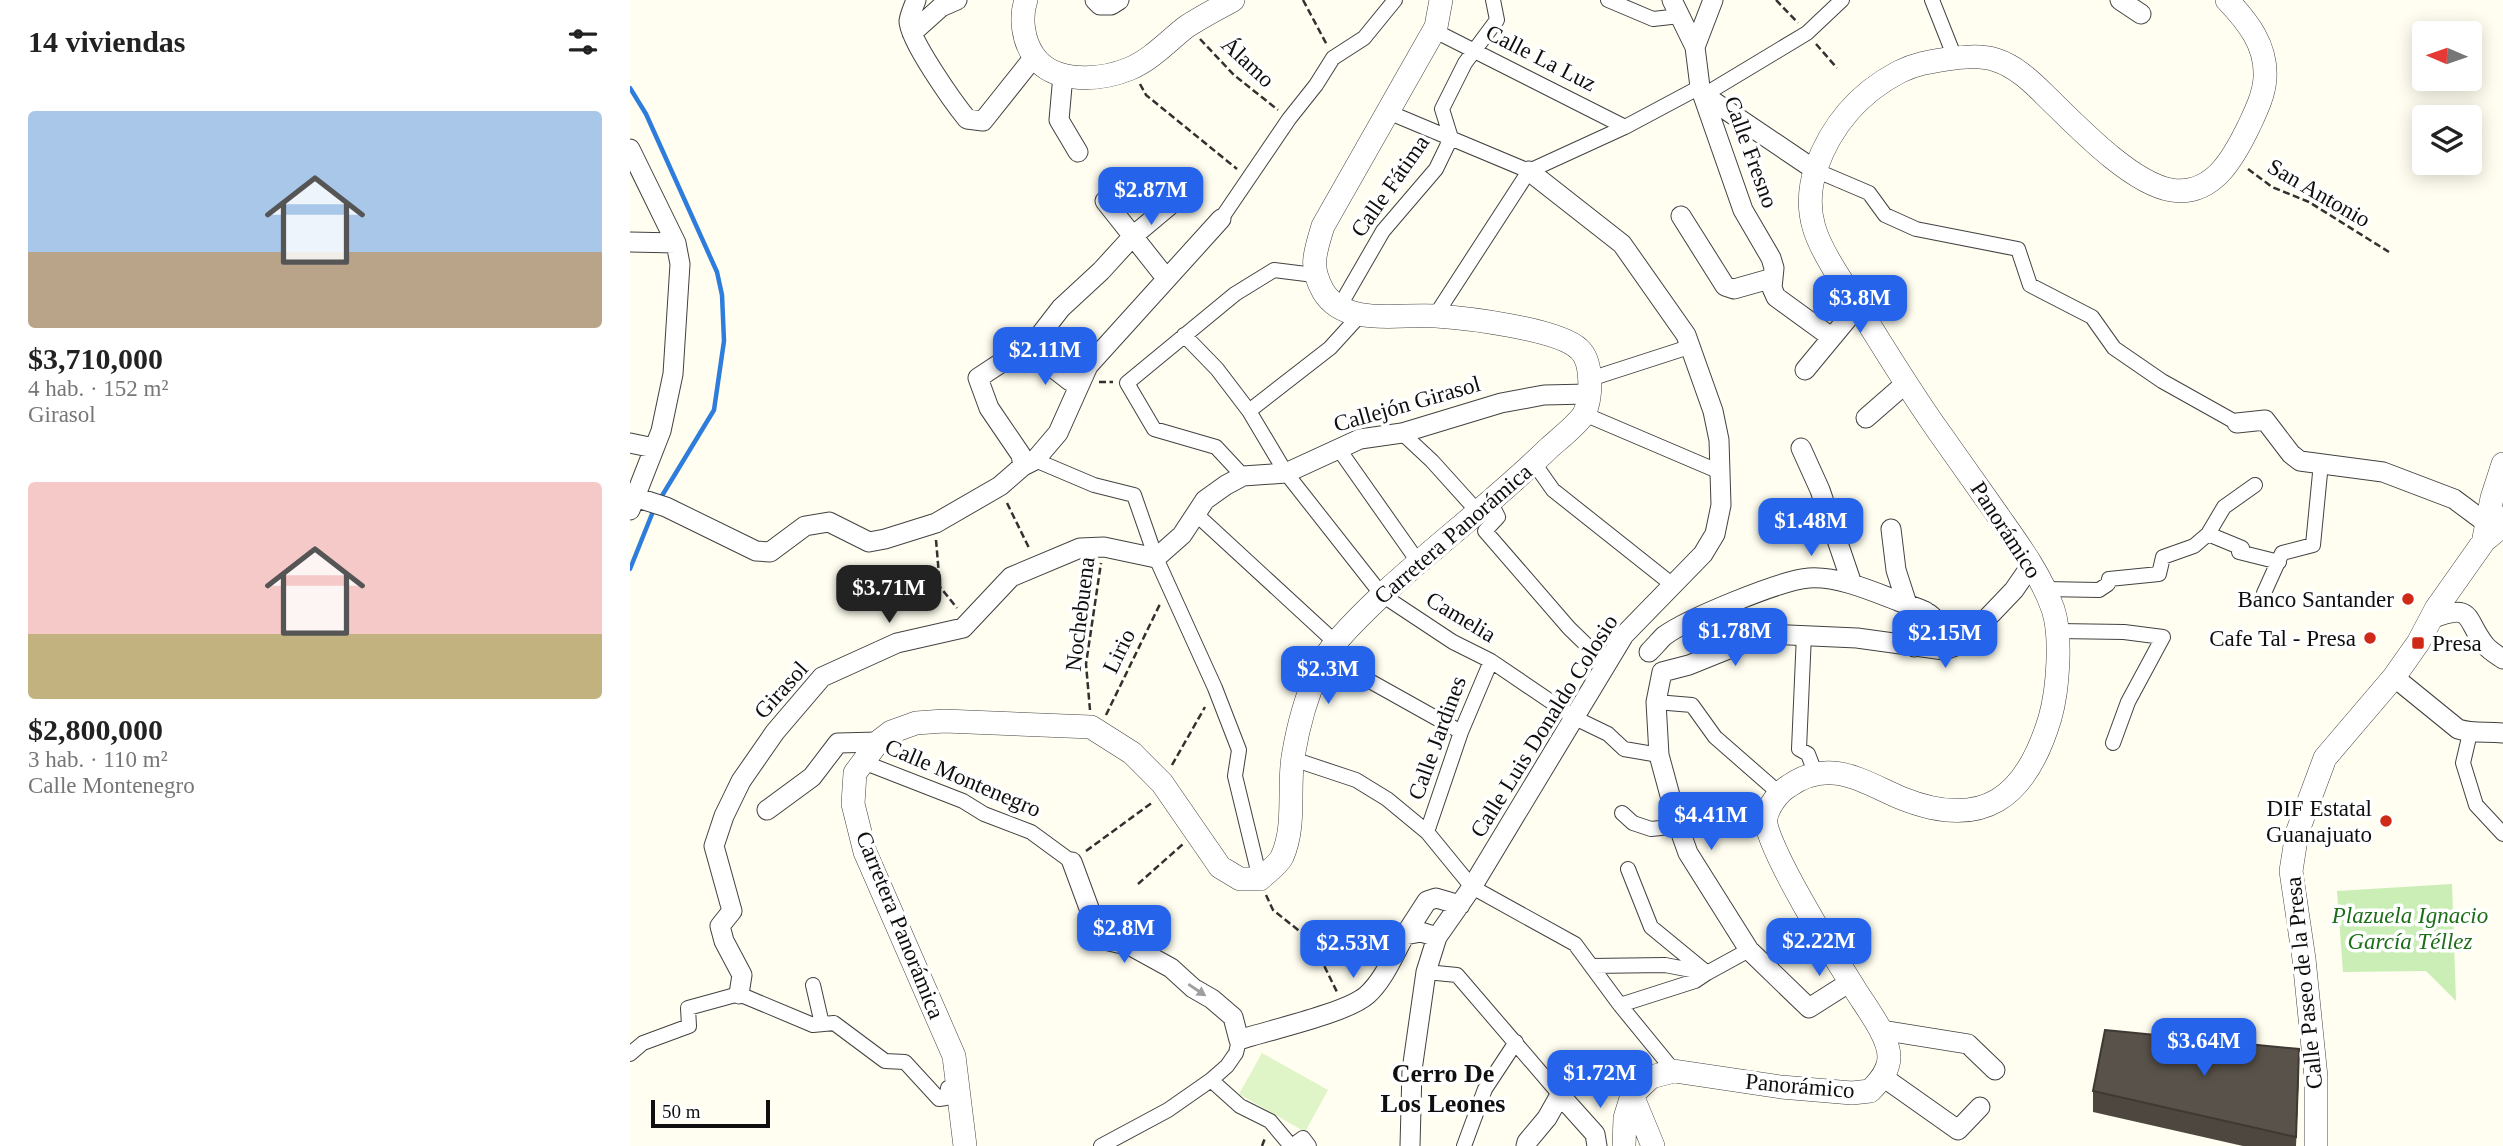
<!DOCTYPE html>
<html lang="es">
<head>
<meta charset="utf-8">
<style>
  :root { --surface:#fff; --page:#f6f6f6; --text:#222; --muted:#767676; --accent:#2563eb }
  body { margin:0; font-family:"Times New Roman",serif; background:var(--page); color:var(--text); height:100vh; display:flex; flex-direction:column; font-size:26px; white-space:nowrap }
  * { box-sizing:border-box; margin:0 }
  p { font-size:23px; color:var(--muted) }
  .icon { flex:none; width:38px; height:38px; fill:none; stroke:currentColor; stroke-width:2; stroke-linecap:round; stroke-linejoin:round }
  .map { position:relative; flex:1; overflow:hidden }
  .sheet { display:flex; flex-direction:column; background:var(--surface); width:630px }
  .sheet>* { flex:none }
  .needle { width:46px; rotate:272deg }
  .fabs { position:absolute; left:1782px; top:21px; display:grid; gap:14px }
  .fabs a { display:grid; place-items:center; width:70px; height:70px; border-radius:7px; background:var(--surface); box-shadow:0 4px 18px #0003; font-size:35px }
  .scale { position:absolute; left:21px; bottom:18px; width:119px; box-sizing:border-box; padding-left:7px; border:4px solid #0f0f0f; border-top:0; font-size:19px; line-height:24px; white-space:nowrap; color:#0f0f0f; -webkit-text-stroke:5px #fff; paint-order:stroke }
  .price { position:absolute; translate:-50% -60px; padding:0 16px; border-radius:14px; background:var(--accent); color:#fff; font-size:23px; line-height:46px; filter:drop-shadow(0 2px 4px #0008) }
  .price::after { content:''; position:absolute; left:50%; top:42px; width:21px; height:16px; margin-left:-10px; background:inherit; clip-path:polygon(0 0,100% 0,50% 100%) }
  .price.selected { background:#222; color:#fff }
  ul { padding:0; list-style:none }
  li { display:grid; align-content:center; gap:14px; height:371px; padding:0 28px }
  li span { display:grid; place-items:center; height:217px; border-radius:7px; color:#555 }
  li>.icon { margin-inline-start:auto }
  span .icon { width:126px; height:126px; fill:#fffc; stroke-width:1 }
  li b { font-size:30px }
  h2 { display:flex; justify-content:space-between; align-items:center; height:84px; padding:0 28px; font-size:30px }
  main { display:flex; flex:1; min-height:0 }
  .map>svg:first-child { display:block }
  .park { fill:#caeeb5 }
  .pitch { fill:#dff5c8 }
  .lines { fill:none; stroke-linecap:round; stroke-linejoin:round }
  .stream { stroke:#2e7ddc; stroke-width:4.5 }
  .pedestrian-casing { stroke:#424242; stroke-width:16 }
  .minor-casing { stroke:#424242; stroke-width:21 }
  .tertiary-casing { stroke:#424242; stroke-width:24 }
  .path { stroke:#313131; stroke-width:2.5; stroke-dasharray:7 3.5; stroke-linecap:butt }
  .pedestrian { stroke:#fff; stroke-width:14 }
  .minor { stroke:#fff; stroke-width:19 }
  .tertiary { stroke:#fff; stroke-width:23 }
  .wall { fill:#4d4740 }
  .shaded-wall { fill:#3e3934 }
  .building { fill:#59524a; stroke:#3e3934; stroke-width:2 }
  .oneway { fill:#9f9f9f }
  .poi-dot { fill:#cf2917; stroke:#fff; stroke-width:2.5 }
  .labels { text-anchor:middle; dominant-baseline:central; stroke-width:7; stroke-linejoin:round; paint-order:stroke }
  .street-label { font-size:23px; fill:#0f0f0f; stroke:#fff }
  .poi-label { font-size:23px; fill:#0f0f0f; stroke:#fff; text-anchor:end }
  .park-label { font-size:23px; font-style:italic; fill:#1c6e17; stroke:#fff }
  .quarter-label { font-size:26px; font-weight:bold; fill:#0f0f0f; stroke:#fff }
</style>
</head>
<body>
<main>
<section class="sheet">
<h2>14 viviendas<svg class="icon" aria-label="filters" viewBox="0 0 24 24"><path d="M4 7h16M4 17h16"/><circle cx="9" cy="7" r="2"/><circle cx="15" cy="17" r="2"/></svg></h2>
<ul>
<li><span style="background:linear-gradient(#a9c7e8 65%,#b9a48a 0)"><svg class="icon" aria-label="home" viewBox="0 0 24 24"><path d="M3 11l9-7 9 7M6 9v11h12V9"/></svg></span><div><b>$3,710,000</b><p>4 hab. · 152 m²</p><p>Girasol</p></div></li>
<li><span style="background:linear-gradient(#f6c9c9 70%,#c2b280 0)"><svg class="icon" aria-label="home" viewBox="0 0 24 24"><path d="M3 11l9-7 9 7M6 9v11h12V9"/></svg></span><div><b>$2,800,000</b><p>3 hab. · 110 m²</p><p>Calle Montenegro</p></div></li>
</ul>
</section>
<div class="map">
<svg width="1873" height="1146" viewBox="0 0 1873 1146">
  <rect width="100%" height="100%" fill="#fffef0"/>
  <!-- park -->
  <path class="park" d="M1822 884 1826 1001 1796 971 1713 972 1707 891Z"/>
  <!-- pitch -->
  <path class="pitch" d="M632 1053 698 1090 675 1132 609 1094Z"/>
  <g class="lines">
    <!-- stream -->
    <path class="stream" d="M0 88 16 114 87 272 92 295 94 341 84 410 30 499
      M0 569 24 509"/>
    <defs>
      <path id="pedestrian" d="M978 0 1023 19 1050 16
        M1302 0 1325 58
        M805 31 995 127
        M1074 95 1177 33 1212 0
        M758 112 899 171
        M1185 170 1239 193 1255 215 1286 229 1388 249 1400 285 1462 317 1484 348 1532 381 1607 423
        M899 171 995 127 1070 87
        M591 219 659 119 686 85 703 58 734 38 765 0
        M708 309 753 231 806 169 821 138 812 109 835 63 867 20 863 0
        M805 316 899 171
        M554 335 587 369 619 411 656 473 752 595 823 642 861 661 945 718 978 734 994 749 1029 755
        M960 379 1059 347
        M619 411 700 348 731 314
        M954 414 1090 472
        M772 433 802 461 848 512
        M708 448 789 563
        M405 460 464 485 504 495 526 558 585 688 609 750 605 776 630 879
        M904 463 923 490 1044 586
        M613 476 586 447 524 429 497 383 605 294 644 270 684 275
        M860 501 868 517 855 531 939 628 976 664
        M567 515 706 643
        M1578 534 1612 548 1609 552 1649 562
        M1414 589 1469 590 1478 584 1479 579 1529 574 1533 557 1564 546 1578 534 1594 507 1625 485
        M1634 593 1652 553 1683 545 1691 463
        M1428 631 1494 632 1533 637 1498 702 1483 743
        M1174 634 1169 749 1178 754 1186 775
        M695 656 831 732
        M1026 702 1062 705 1085 737 1149 793
        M1840 733 1833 763 1846 805 1873 834
        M663 759 726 780 757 799 797 832 842 887 945 944 990 1005 1044 1071
        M233 762 333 801 354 814 401 832 442 862
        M992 813 1003 823 1021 829 1136 817
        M797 832 831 732 861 661
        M961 966 1035 965 1077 973 1119 950
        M796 972 827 975 930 1095
        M183 985 192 1024
        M990 1005 1065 981 1077 973 1021 927 998 869
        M0 1054 13 1043 59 1026 58 1008 109 994 183 1025 204 1023 255 1061 275 1062 309 1099 316 1098 318 1088 329 1085
        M581 1080 610 1106 640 1121 661 1146
        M471 1146 538 1110 581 1080 597 1066 606 1053 609 1040
        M662 1146 673 1138 679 1146
        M834 1146 855 1089 886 1042"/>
      <path id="minor" d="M286 0C284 6 280 14 279 21 279 40 324 103 337 119L353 121 404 57
        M465 0 470 5H481L489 0
        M1042 0 1065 47 1070 87 1113 210 1141 258 1144 268 1142 288 1146 297 1201 337
        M1490 0 1511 14
        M282 33 311 7 327 0
        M1065 47 1083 0
        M433 75 429 120 448 152
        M1074 95 1185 170
        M0 149 46 243 50 264 43 374 31 431 0 510
        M475 201 536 278
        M1051 216 1095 286 1104 289 1143 278
        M0 242 46 243
        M396 347 440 381H450
        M1175 370 1228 306
        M1236 418 1275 384
        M1607 423 1635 420 1661 454 1670 461 1753 472 1824 499 1867 531
        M0 443 24 448
        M1171 448 1190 490 1222 584
        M393 466 391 455 359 408 348 378 407 339 431 308 471 271 503 236 546 200
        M5 497 36 507 126 551 140 552 175 526 199 522 239 542 255 539 306 523 370 486 393 466 405 460 428 433 458 366 591 219
        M1261 529 1266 570 1277 604
        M1801 619C1845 602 1834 619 1855 645 1860 651 1867 655 1873 659
        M1284 647 1295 611
        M1019 652C1024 647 1029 641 1034 636 1057 619 1151 580 1179 578 1208 576 1242 591 1268 601 1299 612 1312 614 1314 650
        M1032 672 1026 702 1029 755 1048 825 1058 853 1119 950 1179 1008 1220 982
        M1032 672 1059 665 1136 634 1227 638 1314 650 1331 644 1341 635 1384 590 1402 564
        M1764 677 1828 729C1843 734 1857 731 1873 733
        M137 810 182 777 208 743 248 742
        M442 862 466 927 479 941 501 946 541 968 563 988 582 999 603 1017 609 1040C639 1030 717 1013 737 995 754 980 764 954 775 935L791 932 807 937
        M775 935 797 901 806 898 830 905
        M109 994 112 975 94 941 90 926 102 911 84 846 94 816 111 781 145 732 192 677 267 643 333 628 381 577 450 548 474 547 526 558 552 535 575 500 596 485 613 476 656 473 730 439 772 433 871 403 914 395 958 394
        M1251 1030 1338 1044 1365 1070
        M1253 1077 1328 1130 1350 1107
        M780 1146 782 1070 796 972 807 937 842 887 994 635 1073 554 1085 534 1091 505 1089 440 1083 411 1056 335 992 244 899 171
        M896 1146 897 1142 917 1118 930 1095 965 1134 967 1146"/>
      <path id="tertiary" d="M396 0C390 17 393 41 404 56 424 85 472 80 499 69 521 60 538 41 556 27 571 17 587 9 603 0
        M1854 538 1862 498 1873 464
        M1002 1095 1021 1077 1044 1071 1151 1087 1222 1093 1240 1091C1249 1082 1259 1071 1259 1057 1259 1035 1234 1005 1223 986 1207 961 1132 841 1136 818 1138 806 1149 792 1159 786 1200 757 1233 782 1271 798 1353 831 1396 798 1420 718 1428 690 1432 636 1423 609 1410 573 1388 544 1367 514 1348 487 1328 459 1309 432 1274 383 1244 331 1211 280 1187 243 1171 213 1186 168 1201 126 1229 93 1269 72 1285 64 1298 62 1317 59 1333 57 1351 55 1366 60 1385 66 1401 81 1415 95 1445 124 1500 183 1541 190 1583 197 1604 157 1619 126 1626 111 1634 95 1635 78 1637 46 1618 22 1597 0
        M1002 1095 1023 1146
        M335 1146 324 1056 235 852 223 804 225 773 248 742 261 732 286 723 314 721 461 727 502 753 532 783 590 867 610 879H630C636 873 648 865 652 857 666 826 658 789 663 757 668 726 677 694 690 666 698 646 736 610 753 594 807 544 867 499 920 447 929 439 948 424 954 414 962 398 963 361 949 349 928 329 837 318 806 316 770 313 715 328 693 291 679 266 685 253 693 226L806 27 811 0
        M994 1146 995 1118 1002 1095
        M1686 1146V1077L1674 959 1661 871 1667 833 1695 758 1764 677 1788 643 1806 609 1854 541 1866 531 1873 518"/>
    </defs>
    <!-- pedestrian casing -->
    <use href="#pedestrian" class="pedestrian-casing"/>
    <!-- minor casing -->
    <use href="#minor" class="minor-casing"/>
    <!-- tertiary casing -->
    <use href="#tertiary" class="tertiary-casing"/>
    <!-- path -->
    <path class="path" d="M673 0 697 45
      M1146 0 1168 23
      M570 39 604 75 648 110
      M1186 44 1207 68
      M510 84 516 95 607 169
      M1618 169 1642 187 1679 202 1759 252
      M469 382H483
      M377 503 400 550
      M306 540 310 587 327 608
      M460 710 456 664 471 563
      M476 715 530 604
      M542 765 575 707
      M456 851 523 802
      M508 884 553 844
      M636 895 643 910 682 941 707 992
      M632 1146 635 1138"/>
    <!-- pedestrian -->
    <use href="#pedestrian" class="pedestrian"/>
    <!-- minor -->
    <use href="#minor" class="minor"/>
    <!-- tertiary -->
    <use href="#tertiary" class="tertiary"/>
  </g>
  <!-- wall -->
  <path class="wall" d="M1669 1070 1666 1146H1613L1463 1112V1091Z"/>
  <!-- shaded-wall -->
  <path class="shaded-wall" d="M1669 1049V1070L1666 1146Z"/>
  <!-- building -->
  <path class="building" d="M1475 1030 1669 1049 1666 1137 1463 1091Z"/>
  <!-- one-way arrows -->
  <defs><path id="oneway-solid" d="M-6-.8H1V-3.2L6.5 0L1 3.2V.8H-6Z" transform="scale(1.75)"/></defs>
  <use class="oneway" href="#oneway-solid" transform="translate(567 990) rotate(34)"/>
  <!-- markers -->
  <g class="poi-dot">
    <circle cx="1778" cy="599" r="7"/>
    <circle cx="1740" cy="638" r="7"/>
    <rect x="1781" y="636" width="14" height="14" rx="3.5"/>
    <circle cx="1756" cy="821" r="7"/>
  </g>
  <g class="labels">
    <!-- street labels -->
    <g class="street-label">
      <text transform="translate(911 58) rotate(27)">Calle La Luz</text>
      <text transform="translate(618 62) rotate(43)">Álamo</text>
      <text transform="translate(1121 152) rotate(70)">Calle Fresno</text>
      <text transform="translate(760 186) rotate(-55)">Calle Fátima</text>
      <text transform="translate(1689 193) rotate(30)">San Antonio</text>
      <text transform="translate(777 404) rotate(-16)">Callejón Girasol</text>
      <text transform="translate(1376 530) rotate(57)">Panorámico</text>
      <text transform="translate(823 534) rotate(-41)">Carretera Panorámica</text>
      <text transform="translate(450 614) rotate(-83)">Nochebuena</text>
      <text transform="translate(831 617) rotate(31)">Camelia</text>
      <text transform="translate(489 651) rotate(-64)">Lirio</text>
      <text transform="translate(151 690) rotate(-48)">Girasol</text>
      <text transform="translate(914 726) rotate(-58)">Calle Luis Donaldo Colosio</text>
      <text transform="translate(807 738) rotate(-70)">Calle Jardines</text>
      <text transform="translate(333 778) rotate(23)">Calle Montenegro</text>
      <text transform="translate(270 925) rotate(68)">Carretera Panorámica</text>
      <text transform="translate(1674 983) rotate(-96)">Calle Paseo de la Presa</text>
      <text transform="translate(1170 1086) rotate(5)">Panorámico</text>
    </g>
    <!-- poi labels -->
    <g class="poi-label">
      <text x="1764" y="599">Banco Santander</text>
      <text x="1726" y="638">Cafe Tal - Presa</text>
      <text x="1802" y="643" text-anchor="start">Presa</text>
      <text x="1742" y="808">DIF Estatal<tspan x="1742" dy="26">Guanajuato</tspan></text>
    </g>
    <!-- park labels -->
    <g class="park-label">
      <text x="1780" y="915">Plazuela Ignacio<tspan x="1780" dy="26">García Téllez</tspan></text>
    </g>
    <!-- quarter labels -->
    <g class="quarter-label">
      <text x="813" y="1073">Cerro De<tspan x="813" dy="30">Los Leones</tspan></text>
    </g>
  </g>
</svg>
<div class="fabs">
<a><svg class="needle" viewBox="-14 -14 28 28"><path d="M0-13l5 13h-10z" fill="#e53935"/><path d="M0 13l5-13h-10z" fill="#767676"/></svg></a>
<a><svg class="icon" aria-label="layers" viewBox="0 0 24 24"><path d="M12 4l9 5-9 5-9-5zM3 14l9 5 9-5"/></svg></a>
</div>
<div class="scale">50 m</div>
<b class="price" style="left:521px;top:227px">$2.87M</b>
<b class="price" style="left:1230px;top:335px">$3.8M</b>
<b class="price" style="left:415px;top:387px">$2.11M</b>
<b class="price" style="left:1181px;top:558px">$1.48M</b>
<b class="price selected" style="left:259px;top:625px">$3.71M</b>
<b class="price" style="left:1105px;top:668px">$1.78M</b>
<b class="price" style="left:1315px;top:670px">$2.15M</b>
<b class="price" style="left:698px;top:706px">$2.3M</b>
<b class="price" style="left:1081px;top:852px">$4.41M</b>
<b class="price" style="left:494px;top:965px">$2.8M</b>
<b class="price" style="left:1189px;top:978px">$2.22M</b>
<b class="price" style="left:723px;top:980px">$2.53M</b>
<b class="price" style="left:1574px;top:1078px">$3.64M</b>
<b class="price" style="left:970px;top:1110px">$1.72M</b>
</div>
</main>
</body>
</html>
